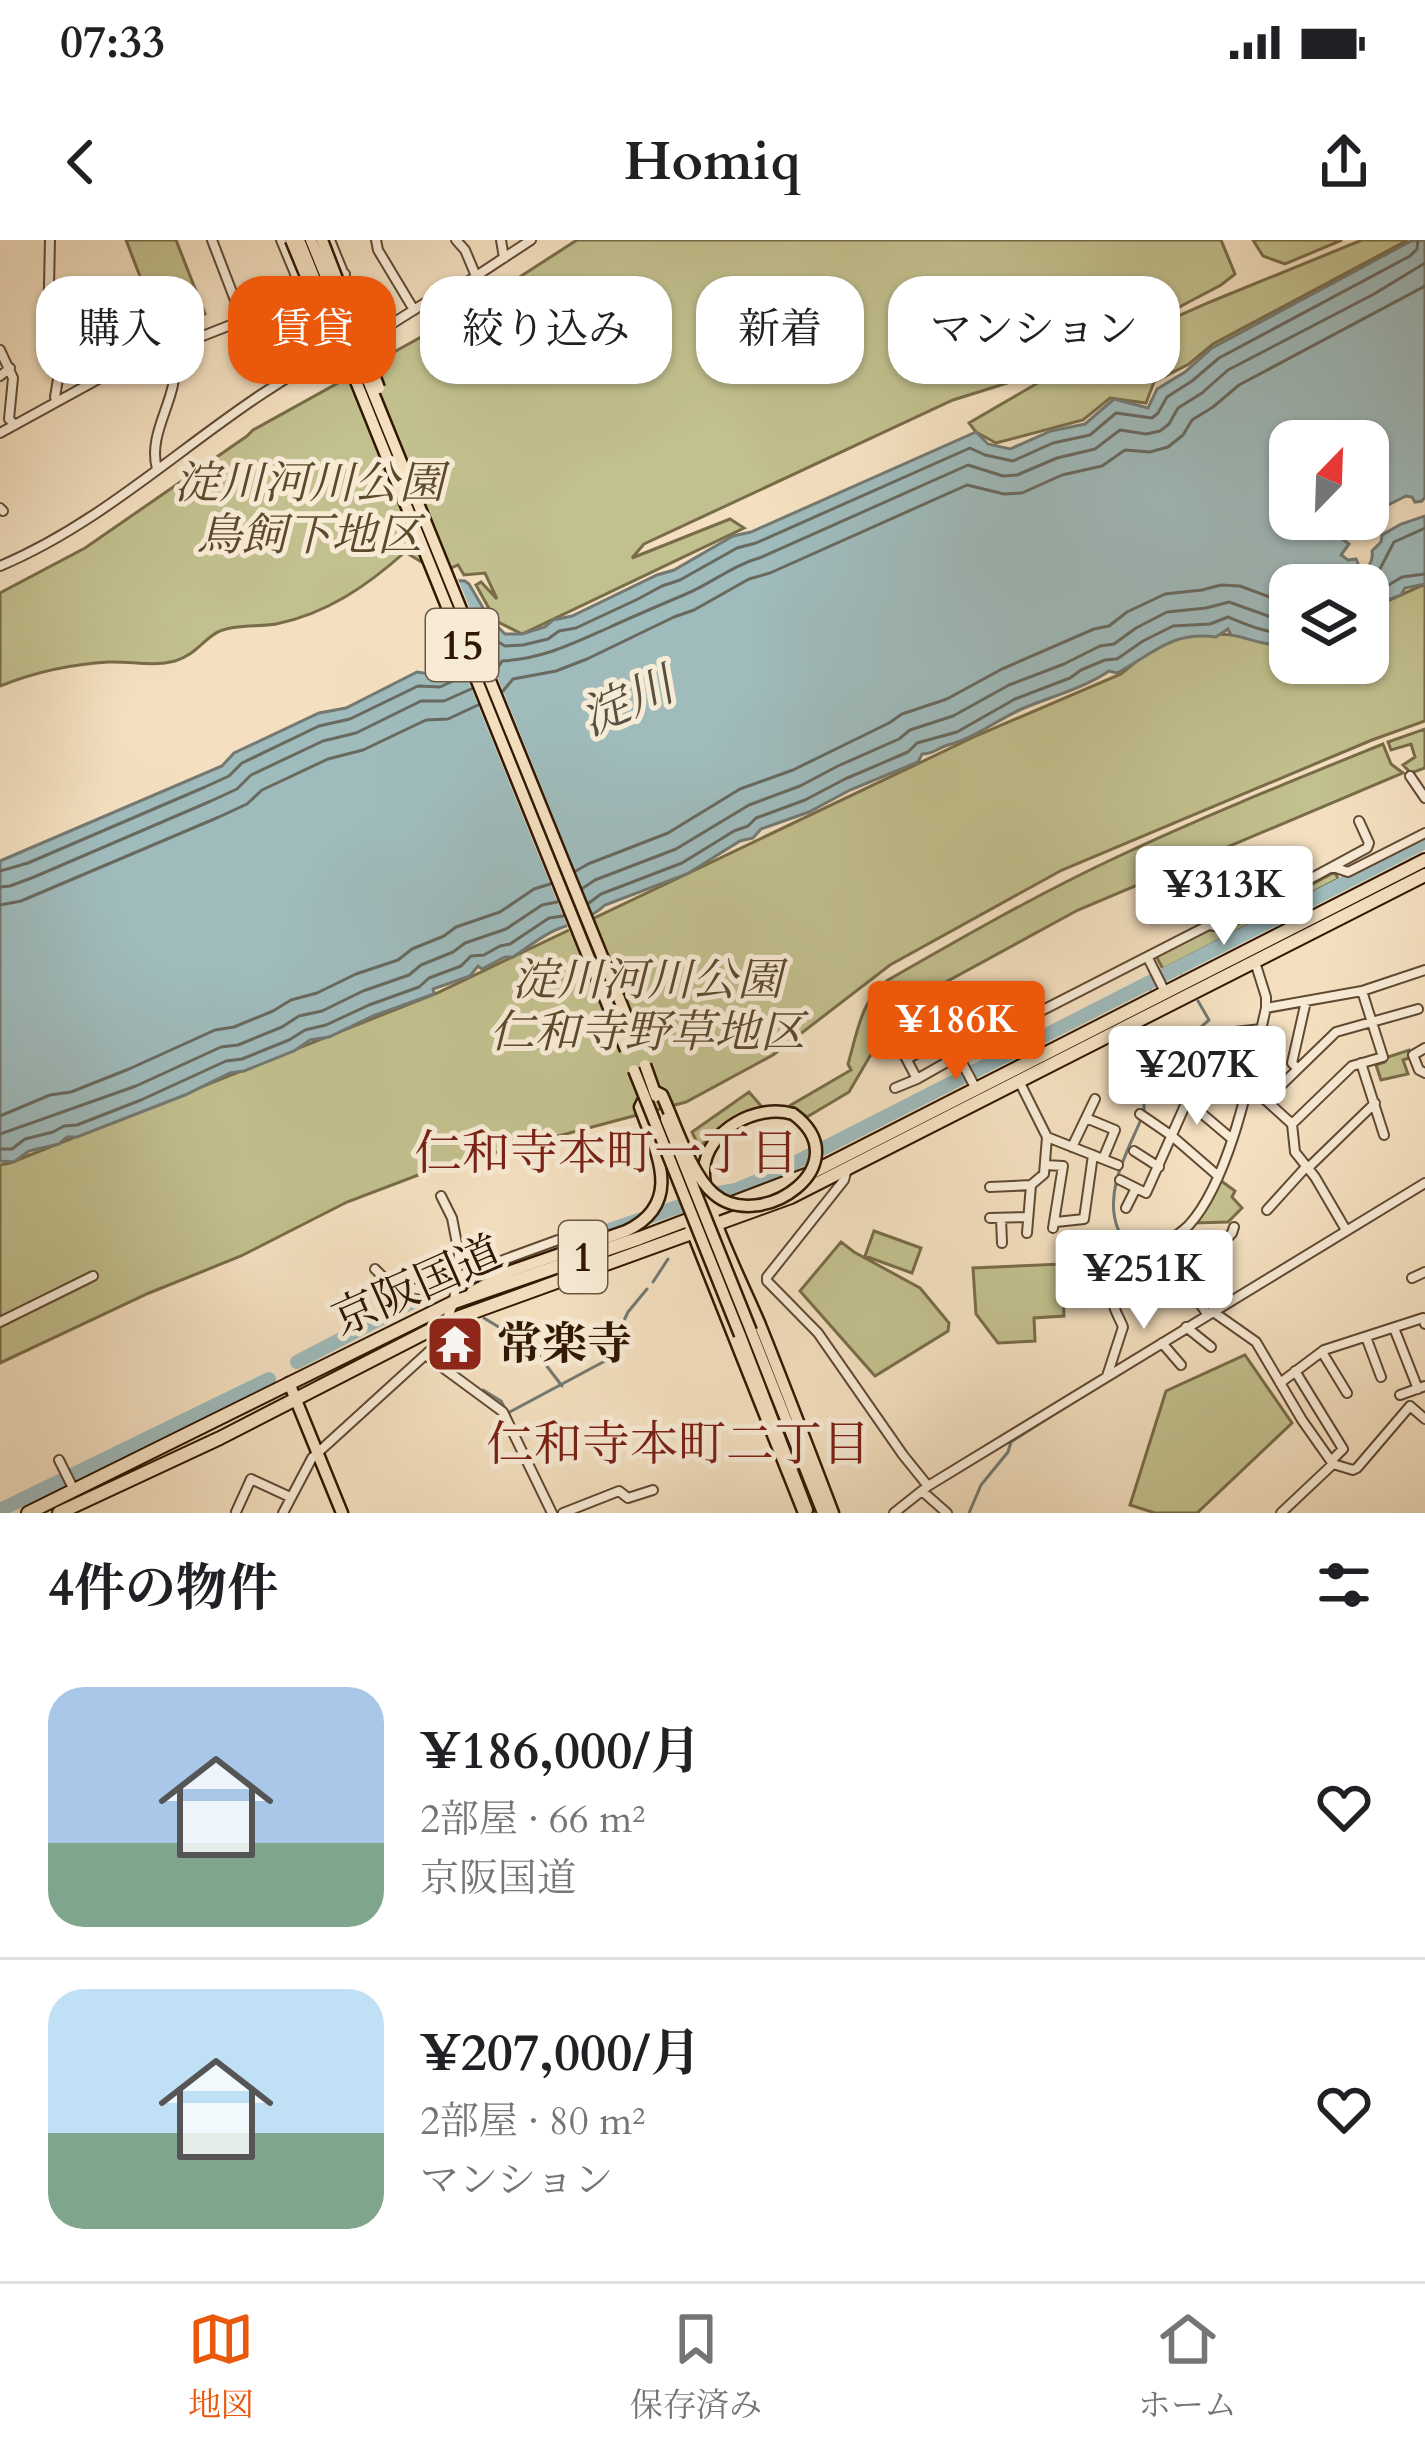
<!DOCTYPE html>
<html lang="ja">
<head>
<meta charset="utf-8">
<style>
  :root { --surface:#fff; --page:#f2f2f2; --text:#202124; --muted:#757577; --line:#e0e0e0; --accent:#ea580c }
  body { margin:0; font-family:Cardo,"Noto Serif JP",serif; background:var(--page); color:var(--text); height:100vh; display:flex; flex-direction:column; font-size:45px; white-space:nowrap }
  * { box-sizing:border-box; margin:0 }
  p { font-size:39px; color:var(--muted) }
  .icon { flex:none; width:66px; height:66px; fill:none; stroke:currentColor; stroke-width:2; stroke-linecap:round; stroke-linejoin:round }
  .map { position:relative; height:1273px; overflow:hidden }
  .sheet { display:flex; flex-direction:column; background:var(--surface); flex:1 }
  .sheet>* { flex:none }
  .hud { position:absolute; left:36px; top:36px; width:1353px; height:108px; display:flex; gap:24px }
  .needle { width:78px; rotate:23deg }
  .tools { position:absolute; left:1269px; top:180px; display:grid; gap:24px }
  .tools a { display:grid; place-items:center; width:120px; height:120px; border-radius:24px; background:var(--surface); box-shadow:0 3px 9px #0004; font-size:60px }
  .price { position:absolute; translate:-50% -102px; padding:0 27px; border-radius:12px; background:#fff; color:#222; font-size:39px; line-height:78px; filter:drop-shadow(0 3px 6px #0008) }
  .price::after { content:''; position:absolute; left:50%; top:72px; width:36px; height:27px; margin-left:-18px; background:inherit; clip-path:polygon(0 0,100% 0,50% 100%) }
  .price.selected { background:var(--accent); color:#fff }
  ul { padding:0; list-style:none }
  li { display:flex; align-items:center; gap:36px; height:300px; padding:0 48px }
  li+li { border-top:3px solid var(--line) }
  li span { display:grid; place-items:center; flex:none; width:336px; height:240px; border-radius:36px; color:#555 }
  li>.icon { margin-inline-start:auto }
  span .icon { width:144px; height:144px; fill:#fffc; stroke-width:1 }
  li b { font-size:51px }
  h2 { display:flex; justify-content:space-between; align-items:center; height:144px; padding:0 48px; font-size:51px }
  .chip { padding:0 42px; border-radius:36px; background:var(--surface); box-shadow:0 3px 9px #0004; font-size:42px; line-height:108px }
  .chip.selected { background:var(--accent); color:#fff }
  .status { display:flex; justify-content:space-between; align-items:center; height:84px; padding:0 60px; background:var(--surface); direction:ltr }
  .status svg { height:33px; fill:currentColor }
  header { display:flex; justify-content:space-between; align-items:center; height:156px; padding:0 48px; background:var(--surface); font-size:54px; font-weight:700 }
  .menu { display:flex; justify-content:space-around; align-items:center; height:168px; border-top:3px solid var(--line); background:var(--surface); font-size:33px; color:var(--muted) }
  .menu a { display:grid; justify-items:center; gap:6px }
  .menu .selected { color:var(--accent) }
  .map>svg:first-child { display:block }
  .green { fill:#c2c08e; stroke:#796c48; stroke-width:3 }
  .water { fill:#9fbbbc; stroke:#737972; stroke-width:3 }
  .pier { fill:#f4e0c0 }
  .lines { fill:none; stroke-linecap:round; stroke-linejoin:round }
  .shore { stroke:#68695f; stroke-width:3 }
  .stream { stroke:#737972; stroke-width:3 }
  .river { stroke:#9fbbbc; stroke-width:14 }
  .minor-casing { stroke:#614932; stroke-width:12 }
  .major-casing { stroke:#301702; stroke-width:15 }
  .highway-casing { stroke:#301702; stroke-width:16 }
  .minor { stroke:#f8ebd6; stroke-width:8 }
  .major { stroke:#f4e0c0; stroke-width:10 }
  .highway { stroke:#f4e0c0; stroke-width:12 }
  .major-bridge-casing { stroke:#301702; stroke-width:15; stroke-linecap:butt }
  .major-bridge { stroke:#f4e0c0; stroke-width:10 }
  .labels { text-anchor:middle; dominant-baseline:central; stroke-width:10; stroke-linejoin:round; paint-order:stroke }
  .shield { fill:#f8ebd6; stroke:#6c5742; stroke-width:3 }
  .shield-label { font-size:42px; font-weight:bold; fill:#301702 }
  .park-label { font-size:45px; font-style:italic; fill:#5c4a2c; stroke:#f8ebd6 }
  .street-label { font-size:45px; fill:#301702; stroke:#f8ebd6 }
  .poi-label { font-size:45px; font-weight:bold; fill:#301702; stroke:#f8ebd6; text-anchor:start }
  .water-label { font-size:48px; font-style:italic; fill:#575043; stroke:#f8ebd6 }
  .neighbourhood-label { font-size:48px; fill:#7a1f14; stroke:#f8ebd6 }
</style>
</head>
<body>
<div class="status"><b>07:33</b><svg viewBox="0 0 49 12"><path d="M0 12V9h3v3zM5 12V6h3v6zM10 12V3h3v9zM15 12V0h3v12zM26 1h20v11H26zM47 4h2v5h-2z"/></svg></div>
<header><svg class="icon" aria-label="back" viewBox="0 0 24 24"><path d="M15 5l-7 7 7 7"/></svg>Homiq<svg class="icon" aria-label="share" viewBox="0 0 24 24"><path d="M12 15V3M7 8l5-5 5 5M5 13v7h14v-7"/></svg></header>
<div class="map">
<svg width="1425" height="1273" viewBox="0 0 1425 1273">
  <rect width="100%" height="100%" fill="#f4e0c0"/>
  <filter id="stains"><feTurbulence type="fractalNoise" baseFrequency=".00167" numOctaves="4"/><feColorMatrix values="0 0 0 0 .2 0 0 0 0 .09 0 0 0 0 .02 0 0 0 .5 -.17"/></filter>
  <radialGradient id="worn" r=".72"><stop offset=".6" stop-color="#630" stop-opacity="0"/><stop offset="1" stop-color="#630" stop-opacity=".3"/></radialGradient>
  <!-- green -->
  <path class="green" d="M126 0H176L205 74 161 91Z
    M577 0H1221L1235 34 1221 45 1147 84 1023 138 953 160 644 304 632 318 730 279 744 288 522 394 496 381 476 345 481 342 497 359 485 333 464 335 458 325 440 333 405 312C367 346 326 374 276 384 259 387 236 384 220 391 205 397 196 415 175 421 153 427 131 421 109 422 72 424 35 432 0 446V353L85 308 247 196 253 190 459 76Z
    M1253 0H1342L1285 24 1263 16Z
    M1362 0H1408L1213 104 1189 124 1154 142 1146 163 1110 158 1083 180 996 203 976 192 969 183 1072 123 1210 62Z
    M1425 344V481L1372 500 1062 630 890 725 773 815 686 862 434 929 347 962 241 1016 149 1053 0 1123V925L10 923 437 753 978 495 1121 434 1149 411 1186 393 1238 395 1283 406 1290 403V423H1368V370Z
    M1425 489V528L1411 533 1403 525 1415 517 1411 504 1391 510 1388 502Z
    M1383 504 1391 524 1403 533 1078 670 913 760 894 775 849 852 807 877 791 865 851 830 848 824C857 794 861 759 888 740 963 697 1038 654 1117 617 1204 576 1294 540 1383 504Z
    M1335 632 1338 639 1163 729 1156 716 1212 688 1226 690Z
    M1409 810 1412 817 1403 820 1408 834 1381 840 1376 825 1385 822V818Z
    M749 852 762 867 736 878 699 907 692 892Z
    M1220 940 1235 951 1232 957 1242 968 1228 982 1195 983Z
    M874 991 921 1008 912 1033 865 1016Z
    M841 1002 854 1012 920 1048 949 1083 948 1091 875 1136 800 1051Z
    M1062 1024 1064 1076 1034 1078 1035 1101 998 1103 976 1074 973 1028Z
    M1245 1115 1292 1183 1197 1273H1155L1130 1265 1166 1151Z"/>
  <!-- water -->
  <path class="water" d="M1425 0V257L1422 261 1415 262 1412 257 1406 256 1388 265 1373 262V270L1368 271V201H1290V279H1338L1335 283 1337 295 1349 304 1341 315 1348 320 1356 319 1359 326 1355 329 1358 336C1367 331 1374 321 1372 311L1381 302 1382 295 1401 284 1425 276V344L1405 348 1401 355 1369 367 1368 345H1290V403C1271 409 1250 398 1231 395L1228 389 1216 397C1171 391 1153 414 1117 433L1109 431C1084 448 1053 456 1024 468 998 479 975 498 948 505 937 508 934 514 922 514L918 522 850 550 809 572 761 589 753 598 740 601 687 634 605 665C591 678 574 683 558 689 544 694 527 708 513 717H505L482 729 478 726 470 736 433 749 434 754 373 776 329 797 310 800 294 811 244 831 230 833 185 855 77 897H67L59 904 29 911 14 922 0 921V621L222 526 234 513 319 473 346 468 417 432 437 435 472 419 444 340 465 341 469 344 489 378 505 394H522L545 387 553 380 572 376 657 335 674 330 733 296 751 292 976 192 988 204 1010 209 1051 191 1085 184 1114 159 1148 168 1157 149 1185 132 1212 108 1411 1Z"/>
  <!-- pier -->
  <path class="pier" d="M442 334H456L595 680 570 693 459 418 465 415 439 337Z"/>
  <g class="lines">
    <!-- shore -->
    <path class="shore" d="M1425 288 1394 302 1370 348 1377 352 1402 337 1425 334
      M481 398 488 396 505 406 523 405 548 399 559 391 576 388 638 359 662 346 680 340 737 308 756 303 970 208 985 215 1013 221 1053 203 1090 195 1116 173 1152 178 1158 173 1167 157 1192 141 1219 118 1410 16 1417 9 1418 0
      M495 432 502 421C542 419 572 404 608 388 634 376 660 365 686 354 714 342 731 326 762 317L968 225 1003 236 1017 235 1057 218 1095 209 1120 190 1146 194 1160 191 1169 184 1178 168 1202 153 1228 130 1374 54 1425 23
      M503 451 513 439 556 431 587 419 674 377 694 370 749 339 770 333 967 245 1004 254 1022 253 1062 235 1102 226 1125 210 1150 212 1168 207 1183 195 1192 180 1213 167 1239 145 1425 46
      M0 631 28 623 205 547 229 536 242 523 319 486 350 479 418 446 440 447 466 435
      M576 631 588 624 668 593 740 549 793 530 889 483 902 474 947 459 1002 429 1094 389 1109 386 1127 372 1165 354 1202 350 1221 345 1240 346 1278 360 1290 359
      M0 647 10 646 34 637 211 561 237 549 251 535 323 501 356 493 421 461H444L471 449
      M583 648 595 640 676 609 749 565 800 546 838 526 899 499 910 490 953 476 1009 445 1064 424 1100 406 1114 404 1136 388 1167 372 1206 368 1229 362 1274 378 1290 377
      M589 663 601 654 682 623 734 591 748 586 756 578 805 560 845 539 908 512 917 503 957 492 1015 459 1070 438 1081 430 1105 420 1117 419 1143 401 1173 386 1210 384 1228 377C1247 385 1268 394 1290 393
      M0 665 21 661 219 577 247 564 262 550 328 519 363 510 426 480 448 479 478 465
      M0 876 50 855 71 852 129 829 215 790 234 787 273 771 291 760 317 753 356 734 398 720 412 709 444 696 456 687 500 672 534 649 550 644
      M0 894 136 846 221 807 238 805 282 787 299 776 322 771 363 751 409 735 421 725 453 712 465 703 506 689 542 665 557 662
      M0 909H12L25 899 53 892 64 886 77 885 141 860 226 821 242 819 289 800 305 790 326 785 369 765 419 747 429 738 461 726 471 716 484 715 500 706 510 704 549 678 563 676"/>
    <!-- stream -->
    <path class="stream" d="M1178 727 1181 733
      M1150 749V742
      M1144 871V849L1149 835 1181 821 1202 786 1209 780 1198 761
      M653 1042 668 1019
      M1111 1070C1104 1040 1130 1026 1127 1006 1125 994 1122 999 1118 989 1103 952 1128 911 1142 877
      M484 1078 533 1108 562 1146
      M483 1150 501 1161 516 1190
      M508 1173 605 1121 628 1072 647 1049
      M969 1273 981 1245 1008 1212 1011 1202 1103 1143"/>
    <!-- river -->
    <path class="river" d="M718 953 736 950 769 936 1425 602
      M563 1006 695 961
      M463 1042 523 1020
      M297 1122 441 1047
      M0 1270 269 1139"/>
    <defs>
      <path id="minor" d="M50 0 48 90 58 139 55 157 57 161
        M212 0 243 81 275 145
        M281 0 329 115
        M330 0 369 96
        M376 0 378 10 414 70
        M456 0 465 10 476 36
        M501 0 504 18
        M73 67 81 93
        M48 90 77 80
        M356 102 382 90 436 56 458 48 531 0
        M0 110 13 138 9 179 15 185
        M0 136 10 128
        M0 193 113 131 305 56 345 34
        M157 229C149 200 167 173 173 145 175 132 176 119 177 106
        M0 268 3 271
        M0 326C126 273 219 166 342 108
        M1410 536 1425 558
        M1333 627 1348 632 1425 593
        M1148 718 1165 752
        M1266 768 1362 751 1425 730
        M908 779 926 769 953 820
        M1218 794 1261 789
        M899 805 917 839
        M1425 808 1413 815 1419 830 1425 833
        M959 817 976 849
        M907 819 942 800
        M1361 823 1384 895
        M1200 824 1243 861
        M1298 829 1292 823 1306 761
        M1162 840 1232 899
        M1248 844 1292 884 1352 826 1383 817 1362 751
        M895 848 917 839 1002 791 1209 685 1221 687 1367 608 1369 603 1359 581
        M1267 859 1336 792 1418 769
        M1140 874 1172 896 1217 935
        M1086 878 1115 890 1103 919
        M1292 884 1295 912 1315 937 1346 990
        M1047 897 1118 925
        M1072 907 1095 859
        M1134 911 1159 927
        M1045 925 1063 926 1053 988
        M1308 928 1375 863
        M847 929 844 940 767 1037V1041L818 1093 903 1215 928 1246
        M1120 940 1146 953 1187 861
        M990 947 1031 945 1044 934 1047 897 1019 841
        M1126 968 1136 948
        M1267 970 1306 927
        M990 978 1028 977
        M1001 978 1002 1003
        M1056 982 1084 979 1093 915
        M1027 993 1031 945
        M1128 1001 1145 999 1155 1010
        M375 1029 389 1043 421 1050 558 1000
        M1412 1038 1425 1032
        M1212 1071 1256 1102 1302 1180 1333 1224
        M1207 1074 1187 1044 1232 993 1234 987
        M0 1082 93 1036
        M1186 1087 1211 1107
        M1394 1088 1418 1149
        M1366 1097 1381 1137
        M1162 1103 1181 1125
        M1322 1112 1347 1153
        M427 1116 503 1172 552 1273
        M1295 1131 1343 1209 1331 1221
        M1107 1136 1123 1087C1120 1079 1114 1070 1113 1062 1113 1026 1168 1007 1189 985 1231 939 1252 828 1266 768V757L1255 722
        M1280 1143 1324 1110 1423 1078 1425 1084
        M1400 1155 1425 1146
        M59 1220 74 1250
        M922 1251 947 1273
        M236 1272 251 1239 290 1257
        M283 1273 312 1218 435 1106 454 1062 459 1014 452 978 441 956
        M563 1273 619 1251 628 1258 653 1250
        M894 1273 928 1246 1425 943
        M1281 1273 1333 1224 1353 1230 1357 1228 1410 1166 1425 1179"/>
      <path id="major" d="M793 874C758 863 706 890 704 930 702 966 745 1048 760 1085 785 1147 809 1210 833 1273
        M690 986 804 1273
        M472 1052 511 1031 626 991C685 963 656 912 640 867L645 857
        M751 1091 823 1273
        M740 1095 807 1270
        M289 1143 342 1273"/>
      <path id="highway" d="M28 1273 454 1062 640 998 811 933 1425 620
        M59 1273 220 1198 446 1082 791 957 1425 635"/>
    </defs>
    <!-- minor casing -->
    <use href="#minor" class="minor-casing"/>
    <!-- major casing -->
    <use href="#major" class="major-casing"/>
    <!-- highway casing -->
    <use href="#highway" class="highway-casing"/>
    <!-- minor -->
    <use href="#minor" class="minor"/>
    <!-- major -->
    <use href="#major" class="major"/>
    <!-- highway -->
    <use href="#highway" class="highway"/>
    <defs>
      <path id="major-bridge" d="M291 0 308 41
        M299 0 626 810
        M311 0 638 805
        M322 0 379 148
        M645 825 656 856
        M634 830 740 1095
        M654 851 662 855C675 883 691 935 714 954 761 994 861 924 793 874
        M666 879 751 1091"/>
    </defs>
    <!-- major-bridge casing -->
    <use href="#major-bridge" class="major-bridge-casing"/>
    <!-- major-bridge -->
    <use href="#major-bridge" class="major-bridge"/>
  </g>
  <!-- icons -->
  <defs>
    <symbol id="temple-square" viewBox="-11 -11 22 22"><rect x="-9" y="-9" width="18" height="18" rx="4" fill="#8f2418" stroke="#f8ebd6"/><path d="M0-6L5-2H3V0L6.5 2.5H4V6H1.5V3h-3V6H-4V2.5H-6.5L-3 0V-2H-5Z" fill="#fff"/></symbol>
  </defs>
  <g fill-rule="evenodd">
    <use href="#temple-square" x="422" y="1071" width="66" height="66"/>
  </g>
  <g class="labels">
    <!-- shield labels -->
    <g class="shield">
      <rect x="426" y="369" width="72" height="72" rx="9"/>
      <rect x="559" y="981" width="48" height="72" rx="9"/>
    </g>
    <g class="shield-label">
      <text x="462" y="405">15</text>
      <text x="583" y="1017">1</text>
    </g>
    <!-- park labels -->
    <g class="park-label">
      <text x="309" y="243">淀川河川公園<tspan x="309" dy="52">鳥飼下地区</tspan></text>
      <text x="647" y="740">淀川河川公園<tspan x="647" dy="52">仁和寺野草地区</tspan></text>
    </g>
    <!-- street labels -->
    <g class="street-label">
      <text transform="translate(417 1046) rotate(-24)">京阪国道</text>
    </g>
    <!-- poi labels -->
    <g class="poi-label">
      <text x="497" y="1104">常楽寺</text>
    </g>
    <!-- water labels -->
    <g class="water-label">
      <text transform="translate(627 462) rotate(-24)">淀川</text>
    </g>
    <!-- neighbourhood labels -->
    <g class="neighbourhood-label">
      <text x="606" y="913">仁和寺本町一丁目</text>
      <text x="678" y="1204">仁和寺本町二丁目</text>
    </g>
  </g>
  <rect width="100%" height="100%" filter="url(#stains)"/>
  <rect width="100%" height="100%" fill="url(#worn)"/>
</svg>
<div class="tools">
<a><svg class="needle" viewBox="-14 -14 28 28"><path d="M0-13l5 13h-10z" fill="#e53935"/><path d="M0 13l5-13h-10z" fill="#757577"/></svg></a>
<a><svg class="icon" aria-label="layers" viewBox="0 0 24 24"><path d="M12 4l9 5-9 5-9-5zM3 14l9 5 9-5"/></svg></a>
</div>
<b class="price" style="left:1224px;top:708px">¥313K</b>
<b class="price selected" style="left:956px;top:843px">¥186K</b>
<b class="price" style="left:1197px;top:888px">¥207K</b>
<b class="price" style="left:1144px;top:1092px">¥251K</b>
<div class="hud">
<a class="chip">購入</a>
<a class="chip selected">賃貸</a>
<a class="chip">絞り込み</a>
<a class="chip">新着</a>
<a class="chip">マンション</a>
</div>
</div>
<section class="sheet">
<h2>4件の物件<svg class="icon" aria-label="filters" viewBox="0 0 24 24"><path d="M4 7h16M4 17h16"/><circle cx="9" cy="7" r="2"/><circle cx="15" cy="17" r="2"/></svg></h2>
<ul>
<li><span style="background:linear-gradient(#a9c7e8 65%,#7fa58c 0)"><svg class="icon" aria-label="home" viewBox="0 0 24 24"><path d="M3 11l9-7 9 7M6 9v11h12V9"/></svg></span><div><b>¥186,000/月</b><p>2部屋 · 66 m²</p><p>京阪国道</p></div><svg class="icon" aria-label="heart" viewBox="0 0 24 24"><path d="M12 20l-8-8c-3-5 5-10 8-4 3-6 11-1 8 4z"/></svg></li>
<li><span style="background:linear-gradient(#bfe0f5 60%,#7fa58c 0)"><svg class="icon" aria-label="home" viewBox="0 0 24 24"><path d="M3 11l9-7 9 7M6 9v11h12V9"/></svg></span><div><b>¥207,000/月</b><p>2部屋 · 80 m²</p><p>マンション</p></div><svg class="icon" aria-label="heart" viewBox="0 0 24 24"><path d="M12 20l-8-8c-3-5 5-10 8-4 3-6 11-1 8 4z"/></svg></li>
</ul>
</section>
<nav class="menu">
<a class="selected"><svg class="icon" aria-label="map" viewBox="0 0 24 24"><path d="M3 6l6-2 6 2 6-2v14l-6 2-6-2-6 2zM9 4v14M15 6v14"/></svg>地図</a>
<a><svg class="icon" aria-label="saved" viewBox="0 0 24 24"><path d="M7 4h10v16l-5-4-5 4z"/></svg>保存済み</a>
<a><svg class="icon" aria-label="home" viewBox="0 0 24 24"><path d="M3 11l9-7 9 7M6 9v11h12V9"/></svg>ホーム</a>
</nav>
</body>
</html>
